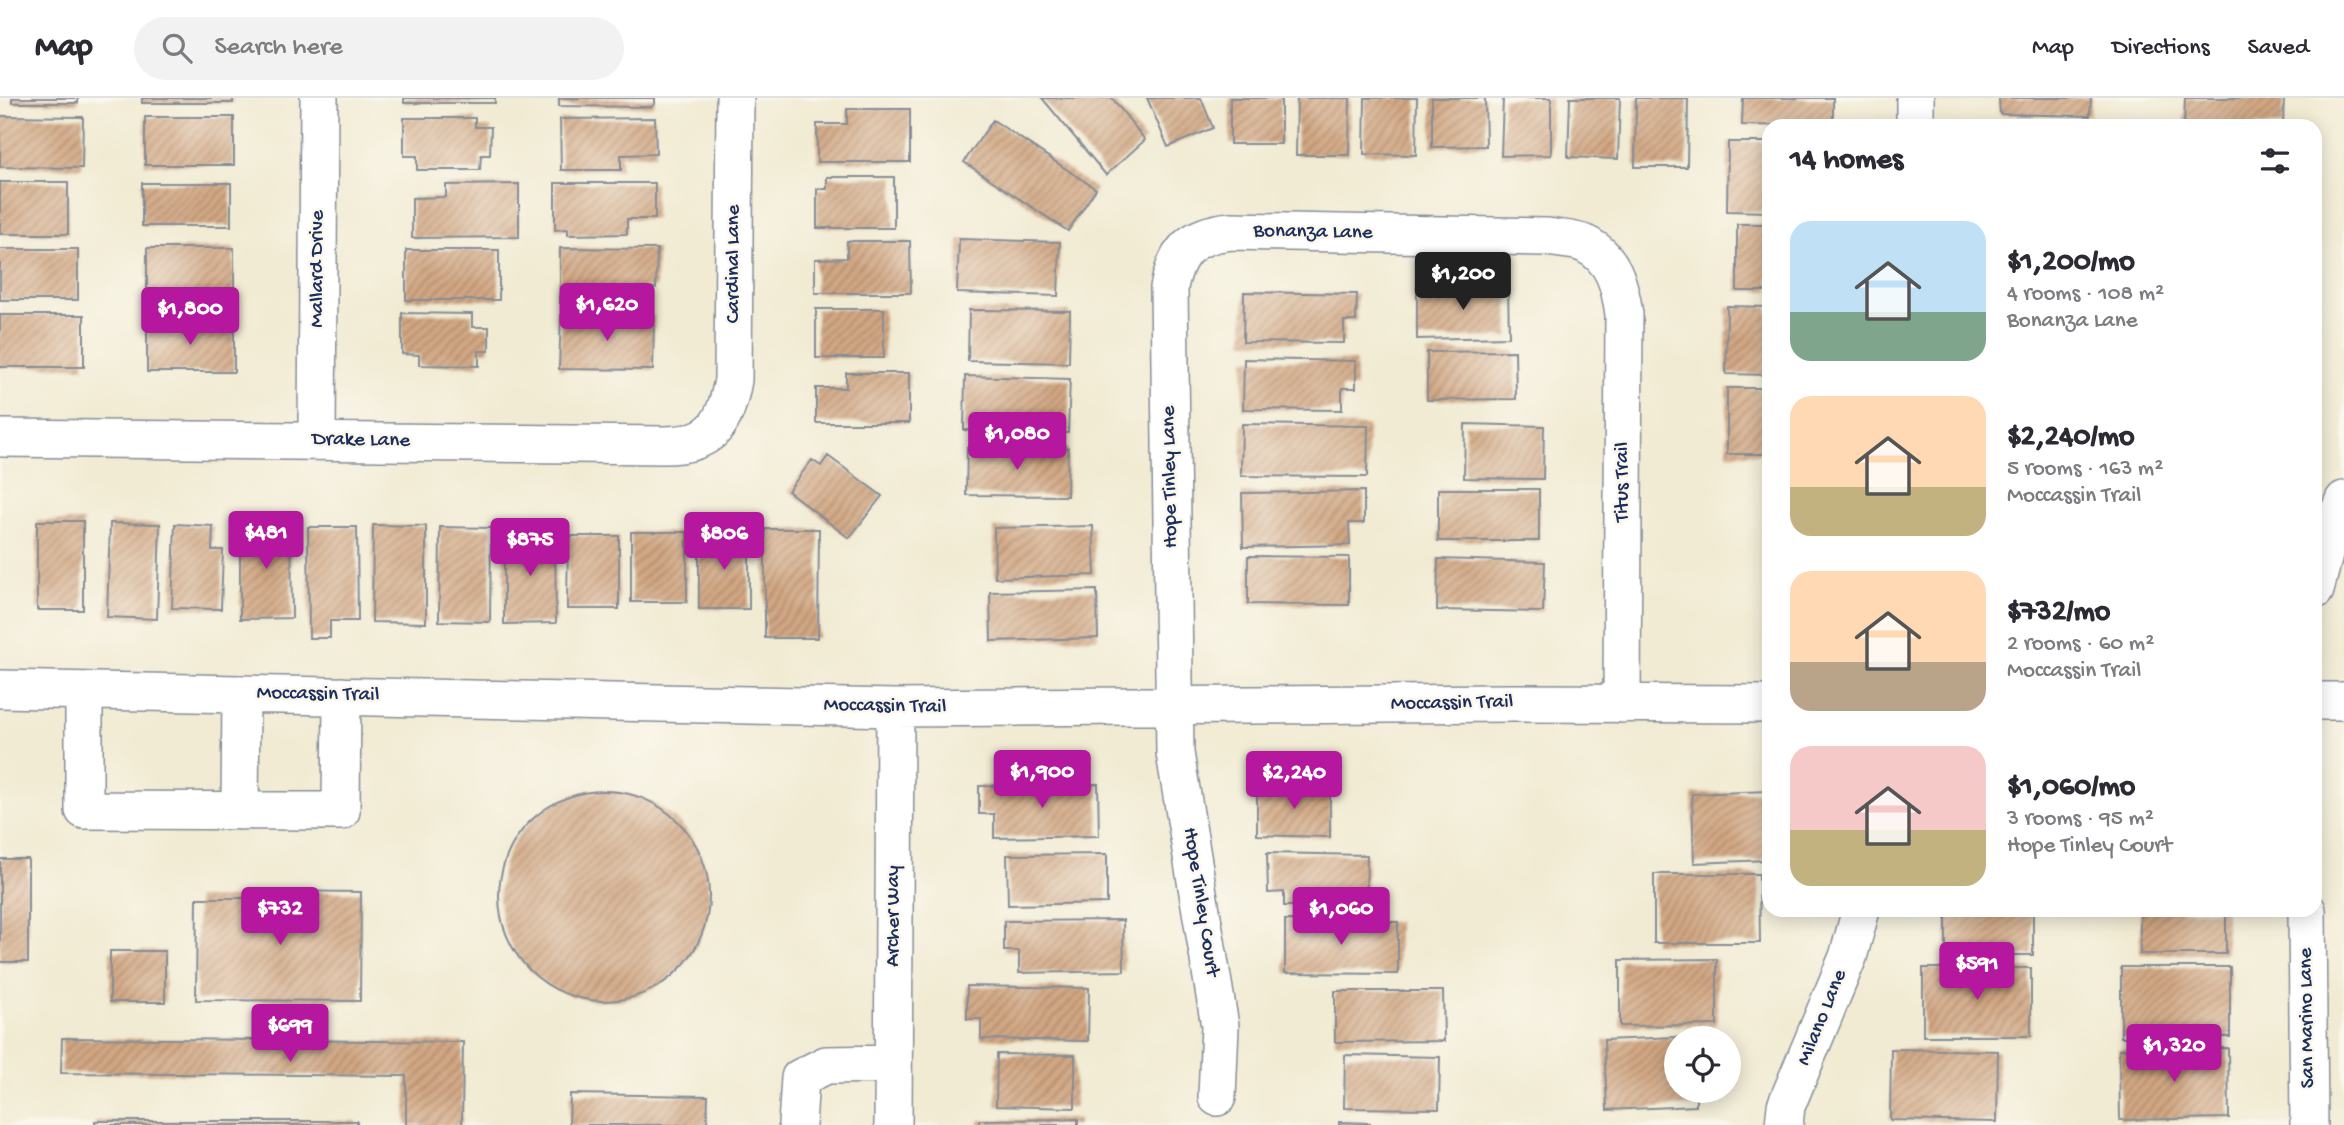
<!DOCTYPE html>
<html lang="en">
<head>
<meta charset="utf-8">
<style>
  :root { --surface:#fff; --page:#f2f2f3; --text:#2b2b33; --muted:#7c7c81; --line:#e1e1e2; --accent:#b5179e }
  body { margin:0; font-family:"Gochi Hand",sans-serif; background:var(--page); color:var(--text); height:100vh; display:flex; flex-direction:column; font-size:26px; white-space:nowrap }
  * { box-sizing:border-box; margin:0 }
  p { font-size:23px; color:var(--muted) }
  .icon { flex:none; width:38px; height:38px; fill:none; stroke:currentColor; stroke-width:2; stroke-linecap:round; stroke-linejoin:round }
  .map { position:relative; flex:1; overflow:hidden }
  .details { position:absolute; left:1762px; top:21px; width:560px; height:798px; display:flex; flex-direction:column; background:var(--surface); border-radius:21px; box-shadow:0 4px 18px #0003 }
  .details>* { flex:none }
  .fabs { position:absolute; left:1664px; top:928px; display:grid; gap:14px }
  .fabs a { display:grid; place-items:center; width:77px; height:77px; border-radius:50%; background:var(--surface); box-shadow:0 4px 18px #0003; font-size:35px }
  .price { position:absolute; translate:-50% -60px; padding:0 16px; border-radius:7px; background:var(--accent); color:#fff; font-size:23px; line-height:46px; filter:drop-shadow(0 2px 4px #0008) }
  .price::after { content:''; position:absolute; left:50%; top:42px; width:21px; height:16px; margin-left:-10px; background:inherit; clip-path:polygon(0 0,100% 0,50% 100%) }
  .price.on { background:#222; color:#fff }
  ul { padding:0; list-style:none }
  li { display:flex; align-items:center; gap:21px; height:175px; padding:0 28px }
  li span { display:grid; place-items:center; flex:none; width:196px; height:140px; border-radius:21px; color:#555 }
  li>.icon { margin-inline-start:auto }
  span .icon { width:84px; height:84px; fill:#fffc; stroke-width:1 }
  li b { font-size:30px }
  h2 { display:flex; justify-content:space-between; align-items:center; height:84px; padding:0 28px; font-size:30px }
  header { display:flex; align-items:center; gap:42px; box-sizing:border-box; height:98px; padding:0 35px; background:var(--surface); border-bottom:2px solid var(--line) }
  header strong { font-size:33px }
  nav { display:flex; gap:38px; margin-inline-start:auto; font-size:24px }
  .search { width:490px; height:63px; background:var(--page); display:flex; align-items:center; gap:18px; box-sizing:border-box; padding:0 24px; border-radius:38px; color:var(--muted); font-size:26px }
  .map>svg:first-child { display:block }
  .building { fill:url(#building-hatch) }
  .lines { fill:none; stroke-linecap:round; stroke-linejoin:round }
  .minor-casing { stroke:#868d98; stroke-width:40 }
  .minor { stroke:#fff; stroke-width:37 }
  .labels { text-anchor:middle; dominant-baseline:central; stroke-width:5; stroke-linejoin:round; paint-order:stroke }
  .street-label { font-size:21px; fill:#1b2f5e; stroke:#fbf7ec }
</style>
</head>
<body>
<header>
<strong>Map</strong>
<div class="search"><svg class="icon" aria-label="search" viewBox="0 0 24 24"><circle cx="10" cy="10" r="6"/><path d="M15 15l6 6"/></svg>Search here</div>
<nav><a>Map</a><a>Directions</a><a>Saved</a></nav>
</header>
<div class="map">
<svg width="2344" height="1027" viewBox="0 0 2344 1027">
  <defs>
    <pattern id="building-hatch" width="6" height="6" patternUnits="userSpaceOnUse" patternTransform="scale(1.75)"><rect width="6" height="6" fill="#d2a783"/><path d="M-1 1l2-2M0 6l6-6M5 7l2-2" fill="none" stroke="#aa886e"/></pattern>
  </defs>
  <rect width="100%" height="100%" fill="#fbf7ec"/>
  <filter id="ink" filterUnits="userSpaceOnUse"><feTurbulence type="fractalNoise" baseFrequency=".0143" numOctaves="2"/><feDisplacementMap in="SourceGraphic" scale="14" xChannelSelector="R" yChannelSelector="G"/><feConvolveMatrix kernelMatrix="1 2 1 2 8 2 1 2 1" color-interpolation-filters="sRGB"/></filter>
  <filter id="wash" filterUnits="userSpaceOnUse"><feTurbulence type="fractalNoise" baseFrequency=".00686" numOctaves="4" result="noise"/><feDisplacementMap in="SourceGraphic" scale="28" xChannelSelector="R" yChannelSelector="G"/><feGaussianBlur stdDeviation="1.57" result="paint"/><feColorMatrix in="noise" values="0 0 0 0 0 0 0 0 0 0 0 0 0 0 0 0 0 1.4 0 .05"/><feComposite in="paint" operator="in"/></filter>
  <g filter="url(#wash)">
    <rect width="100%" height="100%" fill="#f1ebd3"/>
    <g id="blocks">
      <!-- building -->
      <path class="building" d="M12 0H78V5H12Z
        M142 0H233V5H142Z
        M404 0H495V5H404Z
        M559 0H655V6L651 9 559 8Z
        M1042 0H1112L1145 42 1106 77Z
        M1147 0H1201L1213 30 1168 49Z
        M1230 0H1281V46H1230Z
        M1297 0H1350L1349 57H1296Z
        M1365 0H1417L1416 57 1364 56Z
        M1432 0H1485L1486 48 1432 49Z
        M1503 0H1551V57L1501 58Z
        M1570 0H1620L1618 61 1568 59Z
        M1636 0H1688L1687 69H1635Z
        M1743 0H1833V28L1742 27Z
        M1999 0H2091L2090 18 2000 16Z
        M2185 0H2284L2283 28H2184Z
        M847 11H910V64H817V26H847Z
        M0 18 83 19 82 70 0 69Z
        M145 19H234V67H145Z
        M404 20H475V29H491L490 57H481L480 72H417V58H404Z
        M655 20 656 56 621 57V72H561L560 21Z
        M993 22 1096 91 1068 133 964 64Z
        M1728 44H1769V114L1727 113Z
        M827 79H894V130H817V91H827Z
        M0 84H68V136H0Z
        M142 85H231V128H142Z
        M555 85H655V121H627V136L568 137V131L555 132Z
        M519 86V139L412 140V100L446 99V87Z
        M1737 126H1769V193H1737Z
        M959 141 1060 144 1058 198 957 195Z
        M847 143H910L911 195H815V161L847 160Z
        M147 150H234V200H147Z
        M560 150 657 151 656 190 641 189V206L560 205Z
        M0 151H78V202H0Z
        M406 152H499V202H406Z
        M1508 187 1509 239 1417 241V189Z
        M1244 194 1357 196 1356 223H1344V245L1243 244Z
        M1727 208 1769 209V277L1726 276Z
        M816 211H884V260H816Z
        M969 212 1070 213 1069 265 968 263Z
        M402 215 472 216V229H489V253H479V268L419 267V257L402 256Z
        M0 217H84V269H0Z
        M561 217 654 218 653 272 559 271Z
        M147 224H234V274H147Z
        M1515 253 1516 301 1427 302V254Z
        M1244 261 1356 263V290H1342V312L1243 311Z
        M846 275H909V325H816V290H846Z
        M965 278 1070 281 1068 335 964 332Z
        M1727 290H1769V356H1727Z
        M1242 326 1368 328 1367 379 1241 378Z
        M1465 326 1544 328 1543 381 1464 380Z
        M967 349 1068 350 1067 398 966 397Z
        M828 358 882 398 849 440 788 393 812 362 821 368Z
        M1438 391H1539V443H1438Z
        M1364 393V425H1349L1350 447 1243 449 1242 395Z
        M37 423H83V512H37Z
        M110 425 160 426 157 521 107 519Z
        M175 426 213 428 212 452H223L221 511 172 510Z
        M240 426H291L292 520 240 521Z
        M373 427 426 428V525L372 524Z
        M1093 428 1095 477 995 480 994 430Z
        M308 429H357L358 523H330V540H309Z
        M440 429 491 430 490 524 439 523Z
        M765 431H819L818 540H765Z
        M631 434H687V504H631Z
        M504 435H555L556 525 504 526Z
        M699 437H749V511H699Z
        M568 438H619V511H567Z
        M1248 458 1349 459V507L1248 506Z
        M1438 461 1545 464 1543 514 1437 512Z
        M1097 492 1098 540 991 543 990 494Z
        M1098 686 1099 738 994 740V716H979V688Z
        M1257 688H1330V739L1257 737Z
        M1769 693V762L1694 765 1692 696Z
        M499 798a105 105 0 1 1 210 0a105 105 0 1 1-210 0Z
        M1267 755 1367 757 1366 808H1284V794L1268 795Z
        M1107 756V805L1008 807 1007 757Z
        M0 761H28V864H0Z
        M1654 776H1759L1760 845H1654Z
        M274 793 361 794 360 903 196 902 197 800H274Z
        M1946 812H2033V857H1946Z
        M2140 812H2226V856H2140Z
        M1123 822 1124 873 1019 875V853H1004V823Z
        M1285 822 1398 824V876L1285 875Z
        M110 853H165V904H110Z
        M1717 861V927L1620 928V862Z
        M2121 869H2230V939H2121Z
        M1923 870H2031V938H1923Z
        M967 888 1089 890 1088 943 981 941V921H967Z
        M1335 893H1443L1444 943 1335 944Z
        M1676 939V992H1696V1008L1607 1012 1604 942Z
        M62 940 463 944 462 1027H406V978L61 975Z
        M2228 950 2229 1020 2120 1022 2119 951Z
        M1891 951 1998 953 1997 1024 1890 1022Z
        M997 956 1075 957V1010L996 1008Z
        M1345 957 1440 959 1439 1011 1344 1010Z
        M570 996 708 998 707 1027H569Z
        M1078 1021V1027H979V1022Z
        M95 1023H357V1027H95Z
        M1339 1024 1370 1025V1027H1339Z"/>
    </g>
  </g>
  <g filter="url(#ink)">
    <use href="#blocks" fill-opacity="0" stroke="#868d98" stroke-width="2"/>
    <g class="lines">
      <defs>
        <path id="minor" d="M1915 0V28
          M0 340 664 347C712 347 725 327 733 282L735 0
          M317 342 319 0
          M2315 492 2328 441 2344 402
          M0 591 895 610 1510 605 1769 606
          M84 593V712L341 713 342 598
          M2315 603H2344
          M240 713 241 596
          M2307 812 2309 1027
          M1217 999 1220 928 1175 655 1169 190C1176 152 1192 137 1231 133L1547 139C1558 141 1574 141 1585 146 1614 160 1620 188 1624 216L1622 606
          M797 1027 800 980 826 967 893 966
          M893 1027 895 610
          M1784 1027 1786 1008 1848 859 1861 812"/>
      </defs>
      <!-- minor casing -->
      <use href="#minor" class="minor-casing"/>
      <!-- minor -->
      <use href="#minor" class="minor"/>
    </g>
  </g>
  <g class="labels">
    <!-- street labels -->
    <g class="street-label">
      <text transform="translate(1313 135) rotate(1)">Bonanza Lane</text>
      <text transform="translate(734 166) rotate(-90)">Cardinal Lane</text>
      <text transform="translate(318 171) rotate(-90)">Mallard Drive</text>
      <text transform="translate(361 343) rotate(1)">Drake Lane</text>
      <text transform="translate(1171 379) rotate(-91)">Hope Tinley Lane</text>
      <text transform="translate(1623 384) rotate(-90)">Titus Trail</text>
      <text transform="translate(318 597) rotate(1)">Moccassin Trail</text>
      <text transform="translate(1452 606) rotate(-1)">Moccassin Trail</text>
      <text transform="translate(885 609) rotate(1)">Moccassin Trail</text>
      <text transform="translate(1200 804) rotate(81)">Hope Tinley Court</text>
      <text transform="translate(894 818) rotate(-90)">Archer Way</text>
      <text transform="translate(1823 920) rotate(-68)">Milano Lane</text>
      <text transform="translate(2308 920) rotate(-91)">San Marino Lane</text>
    </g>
  </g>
</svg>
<div class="fabs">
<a><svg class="icon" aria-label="locate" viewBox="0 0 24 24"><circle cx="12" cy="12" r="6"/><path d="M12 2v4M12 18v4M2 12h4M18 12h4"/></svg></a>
</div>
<b class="price on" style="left:1463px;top:214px">$1,200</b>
<b class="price" style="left:607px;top:245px">$1,620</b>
<b class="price" style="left:190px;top:249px">$1,800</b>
<b class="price" style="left:1017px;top:374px">$1,080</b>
<b class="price" style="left:266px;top:473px">$481</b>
<b class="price" style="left:724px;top:474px">$806</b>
<b class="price" style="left:530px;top:480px">$875</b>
<b class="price" style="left:1042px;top:712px">$1,900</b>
<b class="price" style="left:1294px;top:713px">$2,240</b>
<b class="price" style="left:280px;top:849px">$732</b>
<b class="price" style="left:1341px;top:849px">$1,060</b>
<b class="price" style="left:1977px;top:904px">$591</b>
<b class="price" style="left:290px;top:966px">$699</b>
<b class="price" style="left:2174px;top:986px">$1,320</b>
<section class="details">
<h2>14 homes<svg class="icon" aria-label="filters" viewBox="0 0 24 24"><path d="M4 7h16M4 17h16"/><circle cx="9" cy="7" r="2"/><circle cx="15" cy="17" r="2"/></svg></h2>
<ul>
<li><span style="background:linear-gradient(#bfe0f5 65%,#7fa58c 0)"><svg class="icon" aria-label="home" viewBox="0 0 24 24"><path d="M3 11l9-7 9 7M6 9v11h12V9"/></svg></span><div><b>$1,200/mo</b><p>4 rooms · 108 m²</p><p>Bonanza Lane</p></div></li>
<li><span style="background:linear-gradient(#ffd9b3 65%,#c2b280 0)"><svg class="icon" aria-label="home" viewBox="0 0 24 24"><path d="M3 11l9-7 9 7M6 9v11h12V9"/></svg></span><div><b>$2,240/mo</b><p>5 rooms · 163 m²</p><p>Moccassin Trail</p></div></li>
<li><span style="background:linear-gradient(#ffd9b3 65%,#b9a48a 0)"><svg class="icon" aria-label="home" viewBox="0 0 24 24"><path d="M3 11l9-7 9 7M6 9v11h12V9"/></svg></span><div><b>$732/mo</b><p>2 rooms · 60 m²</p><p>Moccassin Trail</p></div></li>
<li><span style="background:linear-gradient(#f6c9c9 60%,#c2b280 0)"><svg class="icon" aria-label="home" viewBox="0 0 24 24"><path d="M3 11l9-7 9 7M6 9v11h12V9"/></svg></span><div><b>$1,060/mo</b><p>3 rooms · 95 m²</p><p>Hope Tinley Court</p></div></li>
</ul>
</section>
</div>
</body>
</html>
